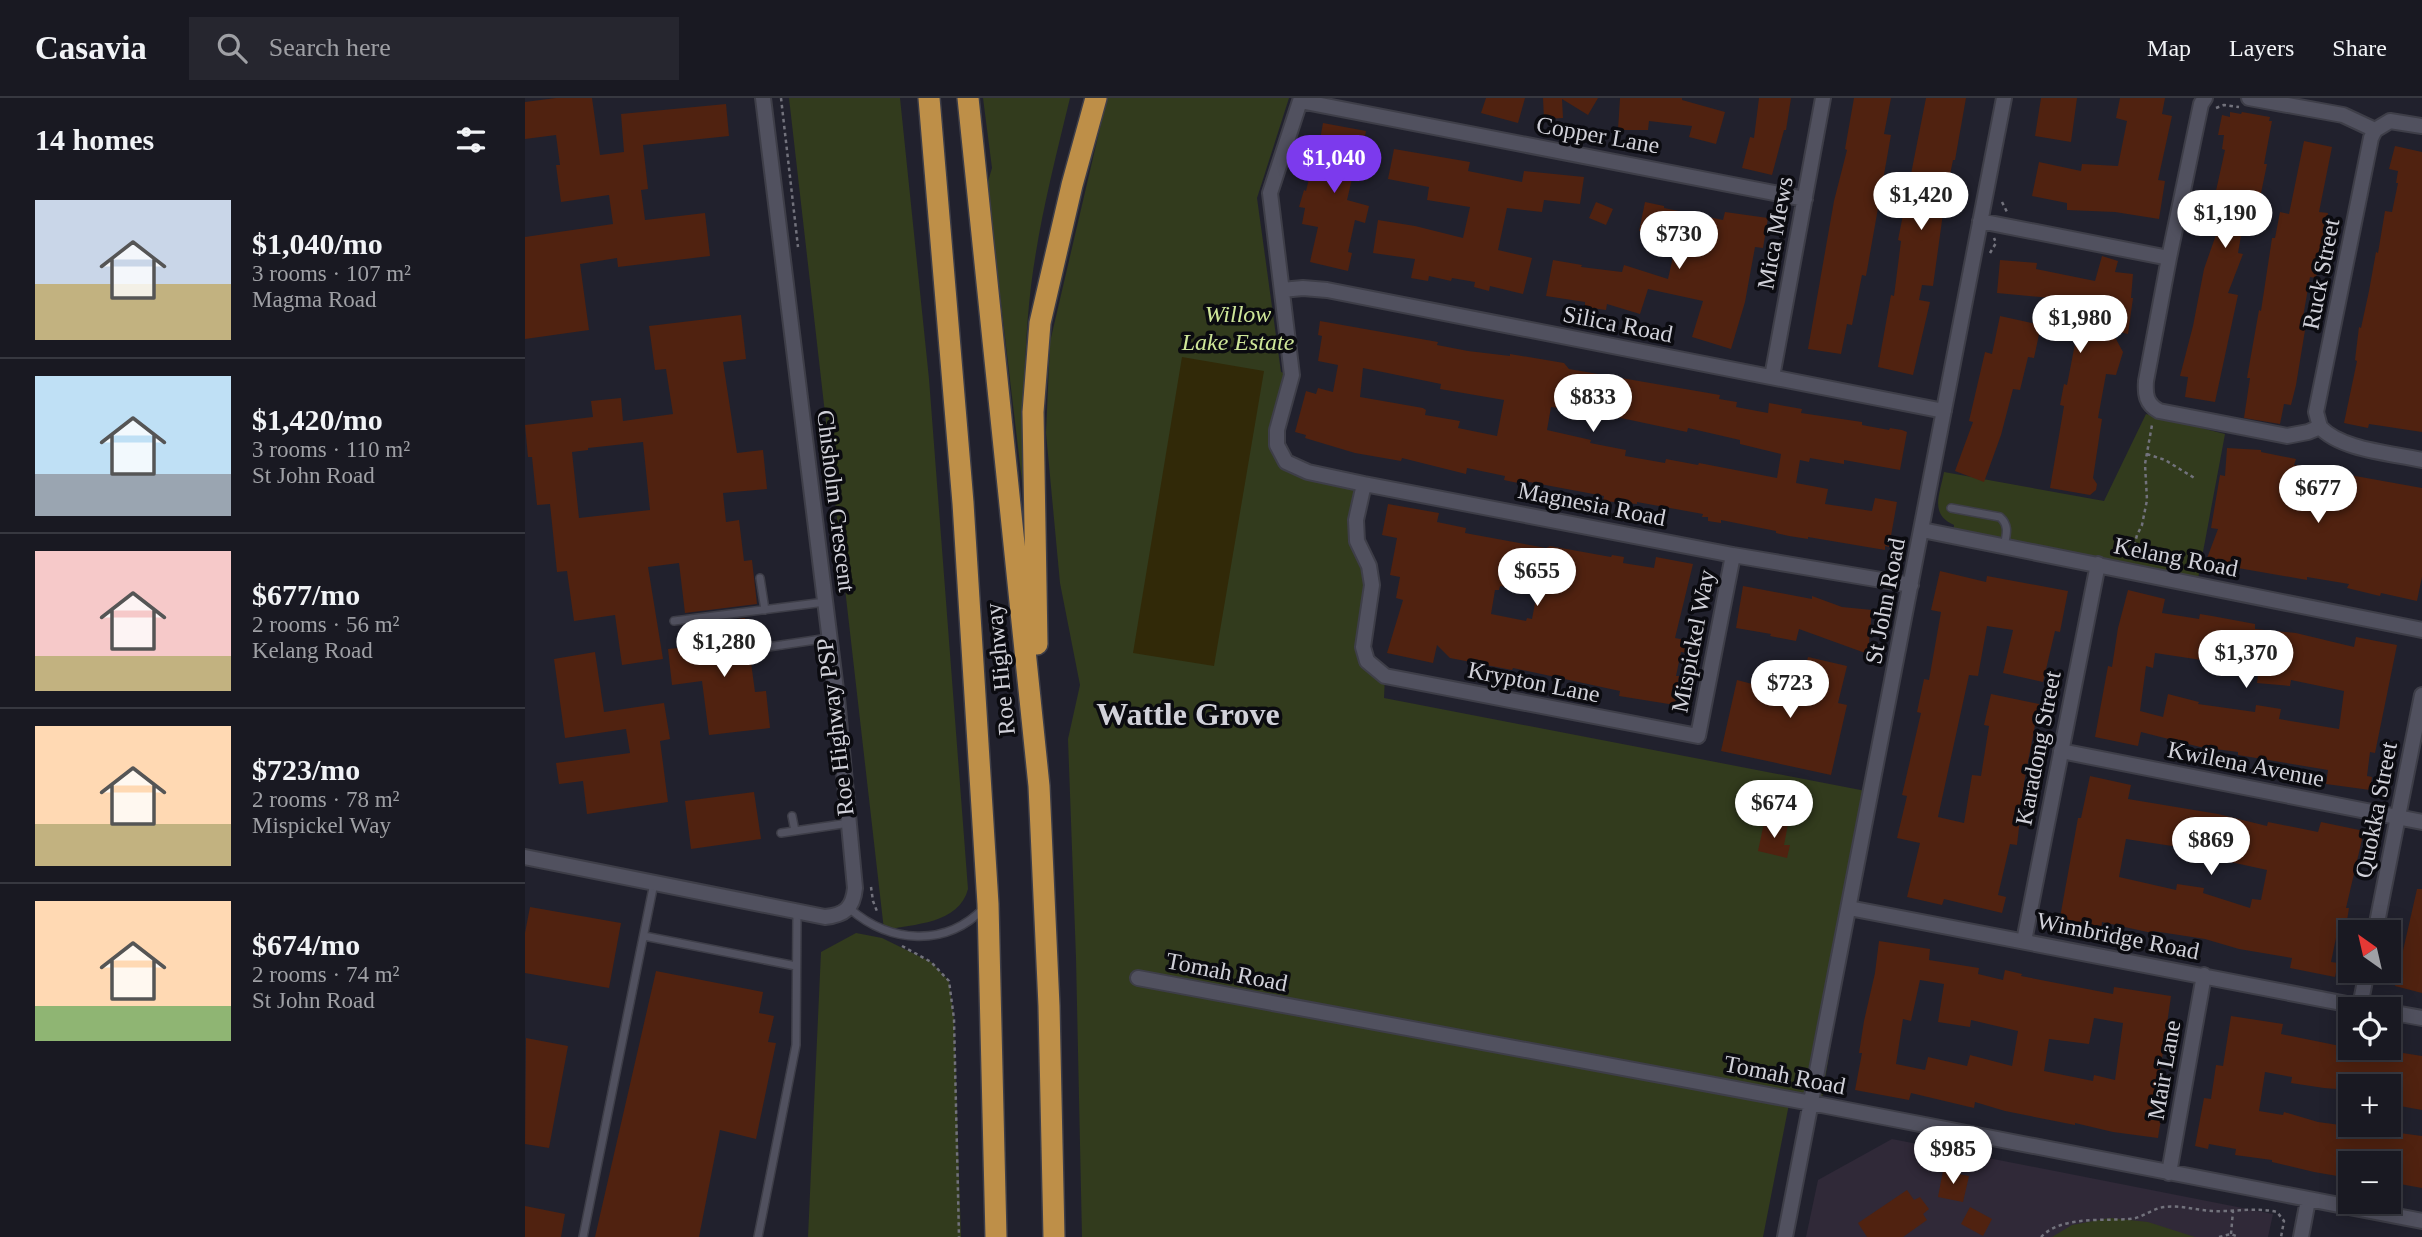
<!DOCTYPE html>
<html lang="en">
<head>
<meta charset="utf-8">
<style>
  :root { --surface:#191922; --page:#26262f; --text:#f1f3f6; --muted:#9fa0a5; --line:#373840; --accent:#7c3aed }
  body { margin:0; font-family:Georgia,serif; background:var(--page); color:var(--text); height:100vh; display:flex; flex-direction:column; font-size:26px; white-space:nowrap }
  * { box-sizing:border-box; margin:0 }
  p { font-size:23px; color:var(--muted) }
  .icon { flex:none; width:38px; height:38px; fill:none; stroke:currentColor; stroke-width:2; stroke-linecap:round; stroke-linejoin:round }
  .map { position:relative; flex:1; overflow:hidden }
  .details { display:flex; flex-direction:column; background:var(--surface); width:525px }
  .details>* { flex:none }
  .needle { width:46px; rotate:326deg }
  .buttons { position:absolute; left:1813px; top:822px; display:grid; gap:14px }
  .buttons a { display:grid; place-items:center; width:63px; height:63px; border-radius:0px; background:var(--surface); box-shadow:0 4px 18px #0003,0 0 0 2px var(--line); font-size:35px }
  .price { position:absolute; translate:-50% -60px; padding:0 16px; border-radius:24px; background:#fff; color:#222; font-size:23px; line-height:46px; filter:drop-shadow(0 2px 4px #0008) }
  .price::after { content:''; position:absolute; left:50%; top:42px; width:21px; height:16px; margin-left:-10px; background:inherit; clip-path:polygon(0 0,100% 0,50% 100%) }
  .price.selected { background:var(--accent); color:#fff }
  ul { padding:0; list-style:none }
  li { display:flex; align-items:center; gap:21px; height:175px; padding:0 35px }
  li+li { border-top:2px solid var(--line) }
  li span { display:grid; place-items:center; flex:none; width:196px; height:140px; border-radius:0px; color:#555 }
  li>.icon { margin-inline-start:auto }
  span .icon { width:84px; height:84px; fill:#fffc; stroke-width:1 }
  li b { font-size:30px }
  h2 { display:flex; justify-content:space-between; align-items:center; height:84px; padding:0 35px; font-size:30px }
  header { display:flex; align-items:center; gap:42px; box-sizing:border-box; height:98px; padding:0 35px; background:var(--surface); border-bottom:2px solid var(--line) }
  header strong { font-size:33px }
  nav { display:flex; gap:38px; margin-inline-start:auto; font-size:24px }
  .search { width:490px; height:63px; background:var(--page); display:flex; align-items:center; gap:18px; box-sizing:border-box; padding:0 24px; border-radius:0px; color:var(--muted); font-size:26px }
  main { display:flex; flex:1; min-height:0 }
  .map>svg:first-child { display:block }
  .education { fill:#302938 }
  .green { fill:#323b1d }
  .sand { fill:#312908 }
  .building { fill:#502210; fill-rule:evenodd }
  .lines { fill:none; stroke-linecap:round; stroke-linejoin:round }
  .lane-casing { stroke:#3e3e48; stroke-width:10 }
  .street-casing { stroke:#3e3e48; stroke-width:18 }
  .highway-casing { stroke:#3e3e48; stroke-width:24 }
  .path { stroke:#72727c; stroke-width:2.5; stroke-dasharray:3.5 3.5; stroke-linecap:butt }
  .lane { stroke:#51515f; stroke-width:7 }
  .street { stroke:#51515f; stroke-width:14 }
  .highway { stroke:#be8f48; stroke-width:21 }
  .labels { text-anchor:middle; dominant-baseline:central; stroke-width:7; stroke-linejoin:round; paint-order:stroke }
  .street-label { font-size:24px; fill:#d1d1d9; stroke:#0b0b10 }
  .park-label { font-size:24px; font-style:italic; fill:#cee698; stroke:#0b0b10 }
  .district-label { font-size:32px; font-weight:bold; fill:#d1d1d9; stroke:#0b0b10 }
</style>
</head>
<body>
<header>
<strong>Casavia</strong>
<div class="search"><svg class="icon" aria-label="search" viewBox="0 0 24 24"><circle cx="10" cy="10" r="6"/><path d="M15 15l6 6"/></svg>Search here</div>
<nav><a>Map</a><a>Layers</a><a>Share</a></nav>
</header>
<main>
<section class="details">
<h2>14 homes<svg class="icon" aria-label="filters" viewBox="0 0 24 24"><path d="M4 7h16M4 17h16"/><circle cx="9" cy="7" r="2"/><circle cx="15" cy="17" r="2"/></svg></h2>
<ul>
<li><span style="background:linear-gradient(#c9d6e8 60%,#c2b280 0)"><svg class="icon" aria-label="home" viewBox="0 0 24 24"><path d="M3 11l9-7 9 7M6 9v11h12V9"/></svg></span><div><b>$1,040/mo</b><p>3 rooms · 107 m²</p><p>Magma Road</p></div></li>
<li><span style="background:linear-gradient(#bfe0f5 70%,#9aa5b1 0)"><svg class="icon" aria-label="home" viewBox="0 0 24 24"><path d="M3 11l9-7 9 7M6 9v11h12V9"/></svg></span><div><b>$1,420/mo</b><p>3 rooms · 110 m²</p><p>St John Road</p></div></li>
<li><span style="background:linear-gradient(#f6c9c9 75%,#c2b280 0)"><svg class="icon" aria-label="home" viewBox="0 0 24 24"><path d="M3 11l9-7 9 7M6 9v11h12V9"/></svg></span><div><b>$677/mo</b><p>2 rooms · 56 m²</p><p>Kelang Road</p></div></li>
<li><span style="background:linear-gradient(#ffd9b3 70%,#c2b280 0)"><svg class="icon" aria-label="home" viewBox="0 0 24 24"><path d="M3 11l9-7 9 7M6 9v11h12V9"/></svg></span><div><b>$723/mo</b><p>2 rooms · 78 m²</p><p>Mispickel Way</p></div></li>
<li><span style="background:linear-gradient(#ffd9b3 75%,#8fb573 0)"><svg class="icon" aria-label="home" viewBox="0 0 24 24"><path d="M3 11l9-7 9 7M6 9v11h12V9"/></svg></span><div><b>$674/mo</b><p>2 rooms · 74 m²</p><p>St John Road</p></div></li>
</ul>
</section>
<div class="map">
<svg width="1897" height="1139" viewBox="0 0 1897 1139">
  <rect width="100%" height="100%" fill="#21212d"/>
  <!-- education -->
  <path class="education" d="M1367 1041 1748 1116 1743 1139H1281L1293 1082Z"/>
  <!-- green -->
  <path class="green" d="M264 0H375L404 281 443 791C434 826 389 826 359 832Z
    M458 0H545C530 62 514 124 506 188 497 264 499 341 501 417L462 87 467 70Z
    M582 0H764L732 100 756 274 767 277 752 332 761 364 839 386 831 422 844 468 838 549 860 578 859 600 1346 694 1296 1007 1265 1001 1238 1139H557L551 860 543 641 555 587 535 485 521 335 525 244Z
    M1621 316 1700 336 1672 486 1428 438 1429 427C1404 416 1415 396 1419 374L1579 403Z
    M331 835 357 840 406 864 424 883 429 921 436 1139H283L296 854Z
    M1585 1120 1623 1124 1670 1139H1527L1547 1127Z"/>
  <!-- sand -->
  <path class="sand" d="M657 259 739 273 689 568 608 555Z"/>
  <!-- building -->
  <path class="building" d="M31 0H67L75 57 99 54 96 16 201 6 204 38 118 47 123 91 116 92 120 122 180 115 185 158 93 169 92 160 55 166 64 232 0 241V139L88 126 84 97 36 104 31 67H35L31 37 0 41V4Z
    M961 0H1000L993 25 956 15Z
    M1018 0H1073L1063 17 1037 1 1038 20 1019 21Z
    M1095 0H1157V2L1200 14 1191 46 1164 39 1167 28 1124 23 1123 32H1093Z
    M1234 0H1266L1261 32H1259L1247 77 1217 70 1225 39 1229 40Z
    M1329 0H1366L1359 36 1366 37 1341 178 1337 177 1327 227 1322 226 1316 256 1283 251 1309 103 1322 52 1320 51Z
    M1401 0H1441L1430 62H1428L1420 101 1408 188 1397 187 1394 202 1405 204 1388 277 1353 269 1366 197 1369 198 1376 143 1373 142Z
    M1516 0H1552L1546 44 1510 38Z
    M1595 0H1640L1637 16 1647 18 1633 82 1640 83 1634 121 1590 114 1542 112V105L1507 98 1514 64 1556 73 1557 66 1593 68 1602 23 1591 20Z
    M1705 14 1716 16 1717 14 1745 19 1744 23H1747L1739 66H1742L1735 100 1723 98 1713 155 1718 156 1703 195 1713 197 1690 304 1660 299 1663 279 1655 278 1668 228 1679 171 1693 131 1683 129 1700 52 1697 51 1699 37H1693L1697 17 1705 19Z
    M798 25 841 33 835 65 831 64 822 102 844 108 840 125 830 122 823 154 827 155 823 173 785 164 793 129 777 126 780 110 774 109 779 92 781 93 790 56 784 55 787 40 795 42Z
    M1779 43 1807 49 1794 114 1803 115 1791 180 1785 179 1778 219 1782 220 1771 287 1766 307 1759 306 1755 326 1719 320 1725 280H1722L1734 212 1736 213 1747 140H1750L1755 114 1764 116Z
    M1870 48 1897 54V334L1844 326 1843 330 1819 325 1832 263 1830 262 1834 229 1836 230 1844 193 1851 154 1853 155 1860 113 1867 114 1873 85H1871L1873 73 1864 71Z
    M869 51 945 64 943 73 997 84 999 73 1059 79 1055 106 1019 102 1017 114 982 110 973 152 1007 160 998 196 965 188 964 193 949 189 950 184 927 180 926 183 904 178 903 183 886 180 890 161 848 155 853 122 890 128 938 140 945 109 902 102 904 89 863 81Z
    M1071 104 1088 111 1081 127 1064 120Z
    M1120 104 1139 108V110L1198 122 1200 114 1243 120 1238 150 1230 149 1220 204 1206 251 1167 239 1178 203 1123 191 1115 216 1082 206 1081 212 1060 209V204L1021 198 1028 162 1057 167 1056 169 1097 174 1099 167 1143 181 1152 141 1114 133Z
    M1577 158 1593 163 1590 174 1608 176 1606 200H1608L1603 236 1586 232 1598 254 1591 277 1581 276 1573 320 1577 321 1568 380 1572 386 1571 392 1565 397 1525 390 1539 308 1535 307 1539 286 1542 287 1555 220 1523 213 1526 200 1472 195 1475 162 1512 165 1511 171 1570 183Z
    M216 217 221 261 198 264 212 355 238 352 242 391 198 395 201 424 214 422 219 463 227 462 232 506 160 515 154 465 123 469 138 561 97 567 90 517 49 523 42 473 32 474 25 406 12 407 7 359H3L0 327 68 319 66 303 96 300 98 323 148 316 141 271 130 272 124 228ZM118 344 125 412 54 420 47 354 63 352V350Z
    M1475 218 1516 227 1509 260 1503 259 1495 292 1488 291 1476 337 1459 384 1430 373 1448 324 1444 323 1460 254 1467 256Z
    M795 223 913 244 912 247 943 253 985 258V256L1039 265 1044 271 1195 297 1194 301 1212 304 1211 309 1243 315 1244 305 1277 311 1276 315 1337 324V327L1364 332 1365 330 1377 332 1382 334 1375 372 1319 362V366L1285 360 1284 364 1275 362 1271 385 1303 391 1300 406 1347 413 1350 400 1372 404 1364 449 1360 448V452L1283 439V441L1264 438 1251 435V433L1196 422V425L1183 423V419H1177L1178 416 1112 404V406L1078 403 1079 398 994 382 993 385 979 382 980 378 942 370 941 376 877 360 876 363 830 355 780 340 781 337 770 334 781 293 791 296 793 290 808 294 813 267 793 263 797 238 793 237ZM838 270 916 286 915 291 979 302 972 338 933 330 935 323 900 317 901 312 898 310 835 299ZM1026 309 1077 316 1162 334 1163 330 1215 342V346L1256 356 1252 380 1174 365 1173 367 1141 361 1140 365 1100 358 1101 352 1065 345 1066 342 1022 332Z
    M1702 350 1736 352V354L1771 361 1769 367 1897 390V479L1892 503 1856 495 1855 498 1822 490 1824 486 1782 479V482L1713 470 1711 474 1681 463 1693 431 1686 430 1695 377 1700 378Z
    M863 406 914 415 912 424 941 430 940 435 1021 450 1025 448 1086 459 1087 457 1099 459 1098 465 1129 470 1131 459 1168 466 1150 540 1165 543 1162 555 1156 554 1151 578H1154L1150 607 1094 598 1095 593 988 570 987 572 925 560 912 547 908 565 862 555 878 502 871 500 875 479 865 477 872 440 857 437ZM975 488 1012 495 1007 521 1002 520 1001 523 966 516 970 492H974Z
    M1415 473 1461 484 1462 478 1543 493 1535 534 1530 533 1518 584 1478 575 1488 532 1462 528 1453 578 1444 577 1413 719 1439 725 1447 677 1456 678 1464 628 1459 627 1466 596 1514 606 1499 685 1492 747 1485 746 1473 797 1481 799 1477 815 1419 801 1417 807 1382 799 1395 745 1372 740 1382 698 1377 697 1396 615 1392 614 1399 581 1404 582 1416 514 1406 512Z
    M1218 488 1287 501V498L1317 509 1347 512 1343 556 1274 531 1271 543 1245 538 1246 536 1211 530Z
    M1603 492 1640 501 1637 515 1674 521 1675 516 1687 518 1730 526V531L1771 535 1829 549 1831 539 1872 547 1850 655 1845 654 1842 678 1847 679 1845 692 1801 686 1803 672 1713 657V654L1675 649 1616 634 1613 648 1570 639 1583 568 1587 569 1593 530ZM1630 555 1690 564 1689 570 1733 577 1732 585 1765 588 1766 582 1819 593 1814 631 1754 621 1756 611 1731 607 1730 614 1673 606 1674 604 1643 596 1638 619 1615 613 1621 568 1628 570Z
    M220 520 230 594 241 593 245 630 184 637 177 583 147 587 143 551 186 547 183 525Z
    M70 554 79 614 139 605 145 641 135 643 143 704 62 716 58 683 34 686 31 665 105 655 101 631 40 640 29 561Z
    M1283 559 1322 568 1313 605 1322 607 1306 677 1196 653 1212 582 1250 592V594L1273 598Z
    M1565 678 1606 687 1603 701 1693 716 1742 728 1743 724 1793 734 1796 724 1839 733 1821 810H1824L1819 841 1811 840 1806 864 1813 865 1810 879 1765 870 1767 860 1714 851 1680 841 1628 833 1627 835 1577 824 1576 832 1534 825 1553 720H1556ZM1601 741 1693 755 1692 761 1742 772 1736 802 1727 801 1725 810 1678 795 1679 790 1652 786 1651 792 1594 779Z
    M229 694 236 741 166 751 160 703Z
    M1239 725 1263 726 1259 747H1265L1262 760 1233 753Z
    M1892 791H1897V895L1870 888Z
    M5 809 96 825 84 890 0 875V835Z
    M1354 843 1405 851 1404 862 1454 870 1453 876 1478 882 1480 872 1497 876 1496 878 1588 896 1589 889 1646 898 1634 982 1642 983 1633 1040 1588 1034 1550 1025V1027L1480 1013 1450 1004 1449 1010 1386 995 1384 1002 1330 992 1337 955H1334L1339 923 1350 875ZM1395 882 1419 886 1413 924 1445 929 1446 922 1493 933 1487 968 1445 957 1442 968 1403 959 1400 972 1371 966 1378 921 1386 923ZM1569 920 1598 925 1590 982 1569 977 1568 983 1519 973 1524 941 1564 946Z
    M131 873 238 894 234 915 249 918 243 944 251 945 231 1041 195 1032 174 1139H70Z
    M1706 918 1758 926 1756 936 1825 950 1853 951 1897 958V1012L1864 1006V989H1825V992L1799 990 1766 985 1767 979 1740 974 1734 1013 1758 1017 1759 1014 1793 1024 1897 1038V1090L1864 1084V1066H1825L1824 1080 1789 1074 1747 1064V1062L1710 1057 1711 1051 1684 1046 1683 1051 1670 1048 1679 1000 1686 1001 1691 967 1698 968Z
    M1 940 43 948 24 1050 0 1046Z
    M1418 1073 1444 1078 1438 1104 1413 1099Z
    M1382 1092 1389 1102 1395 1099 1404 1111 1398 1116 1402 1122 1378 1139H1342L1333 1125Z
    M0 1108 40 1116 36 1139H0Z
    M1445 1109 1467 1121 1458 1138 1436 1126Z"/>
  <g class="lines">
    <defs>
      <path id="lane" d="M1426 410 1475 419C1485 428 1481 437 1479 449
        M235 480 240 512
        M149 523 300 504
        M236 550 304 540
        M267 718 270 733
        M256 735 324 725
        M325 811C365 845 420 850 459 810
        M119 838 271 868
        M58 1139 129 785
        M233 1139 271 947 272 813"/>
      <path id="street" d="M776 0 745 95 767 277 752 332V347L761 364 783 374 839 386 1208 457 1386 487
        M1680 0 1676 6 1644 160 1621 283C1620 296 1621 306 1634 313L1762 338 1783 334 1795 329C1816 352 1866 355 1897 362
        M1724 0 1818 17 1850 32 1865 23 1897 28
        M775 3 1280 101
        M1455 123 1644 160
        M757 192 778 190 802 192 1419 313
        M1247 279 1298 0
        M1795 329 1791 314 1846 40 1850 32
        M839 386 831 422 832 443 844 468 847 487 838 549 842 563 860 578 1173 638 1208 457
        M1397 432 1897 532
        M1536 653 1897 724
        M0 759 300 819C320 817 328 810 330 790L312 600 238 0
        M1324 810 1853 912
        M1850 835 1897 597
        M1499 843 1573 466
        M613 880 1286 1005 1897 1123
        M1835 908 1842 873
        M1864 914 1897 920
        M1644 1075 1679 877
        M1260 1139 1479 0
        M1776 1139 1783 1102"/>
      <path id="highway" d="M404 0 438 405 463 806 471 1139
        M443 0 514 688 524 908 529 1139
        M512 546 508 314 515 225 547 87 571 0"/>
    </defs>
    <!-- lane casing -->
    <use href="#lane" class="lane-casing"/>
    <!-- street casing -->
    <use href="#street" class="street-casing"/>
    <!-- highway casing -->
    <use href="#highway" class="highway-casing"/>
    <!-- path -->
    <path class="path" d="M256 0 273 149
      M1691 10 1699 7 1714 9
      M1477 104 1482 114
      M1465 155 1471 145 1469 140
      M1622 356 1640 362 1671 381
      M1606 461 1612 437 1617 427 1622 402 1620 366 1627 327
      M346 789 348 803 353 816
      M377 848 406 864 424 883 429 921 434 1139
      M1706 1136 1708 1113
      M1516 1139C1536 1118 1577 1123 1604 1121 1616 1121 1626 1111 1639 1109 1655 1107 1671 1112 1687 1113 1708 1114 1732 1109 1752 1114L1759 1123 1756 1139
      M1694 1139 1706 1136 1714 1139"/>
    <!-- lane -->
    <use href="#lane" class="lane"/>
    <!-- street -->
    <use href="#street" class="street"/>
    <!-- highway -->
    <use href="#highway" class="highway"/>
  </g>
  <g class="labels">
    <!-- street labels -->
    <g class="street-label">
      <text transform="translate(1073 37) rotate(10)">Copper Lane</text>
      <text transform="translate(1250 135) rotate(-80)">Mica Mews</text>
      <text transform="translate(1796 176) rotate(-79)">Ruck Street</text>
      <text transform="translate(1093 226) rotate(11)">Silica Road</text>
      <text transform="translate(311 403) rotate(83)">Chisholm Crescent</text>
      <text transform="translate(1067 406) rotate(11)">Magnesia Road</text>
      <text transform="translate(1651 459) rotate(11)">Kelang Road</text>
      <text transform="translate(1360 503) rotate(-79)">St John Road</text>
      <text transform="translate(1168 543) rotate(-79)">Mispickel Way</text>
      <text transform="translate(475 571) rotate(-96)">Roe Highway</text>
      <text transform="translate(1009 584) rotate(11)">Krypton Lane</text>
      <text transform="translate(310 629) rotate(-97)">Roe Highway PSP</text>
      <text transform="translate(1513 650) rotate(-79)">Karadong Street</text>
      <text transform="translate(1721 666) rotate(11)">Kwilena Avenue</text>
      <text transform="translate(1851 712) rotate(-79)">Quokka Street</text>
      <text transform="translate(1593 838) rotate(11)">Wimbridge Road</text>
      <text transform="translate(702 874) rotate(11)">Tomah Road</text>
      <text transform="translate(1639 972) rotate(-80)">Mair Lane</text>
      <text transform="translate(1260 977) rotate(11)">Tomah Road</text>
    </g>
    <!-- park labels -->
    <g class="park-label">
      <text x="713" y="216">Willow<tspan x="713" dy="28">Lake Estate</tspan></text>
    </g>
    <!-- district labels -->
    <g class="district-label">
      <text x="663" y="616">Wattle Grove</text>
    </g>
  </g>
</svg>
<div class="buttons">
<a><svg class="needle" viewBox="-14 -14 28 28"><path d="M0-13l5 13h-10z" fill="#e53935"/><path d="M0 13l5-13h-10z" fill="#9fa0a5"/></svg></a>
<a><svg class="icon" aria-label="locate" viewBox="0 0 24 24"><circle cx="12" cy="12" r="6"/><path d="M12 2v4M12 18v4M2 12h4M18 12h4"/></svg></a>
<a>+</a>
<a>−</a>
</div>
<b class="price selected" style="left:809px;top:97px">$1,040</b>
<b class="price" style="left:1396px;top:134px">$1,420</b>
<b class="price" style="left:1700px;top:152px">$1,190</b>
<b class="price" style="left:1154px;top:173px">$730</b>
<b class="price" style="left:1555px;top:257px">$1,980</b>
<b class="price" style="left:1068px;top:336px">$833</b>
<b class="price" style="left:1793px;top:427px">$677</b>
<b class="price" style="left:1012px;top:510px">$655</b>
<b class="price" style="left:199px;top:581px">$1,280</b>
<b class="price" style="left:1721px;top:592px">$1,370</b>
<b class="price" style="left:1265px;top:622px">$723</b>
<b class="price" style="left:1249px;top:742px">$674</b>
<b class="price" style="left:1686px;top:779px">$869</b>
<b class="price" style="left:1428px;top:1088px">$985</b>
</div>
</main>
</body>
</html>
